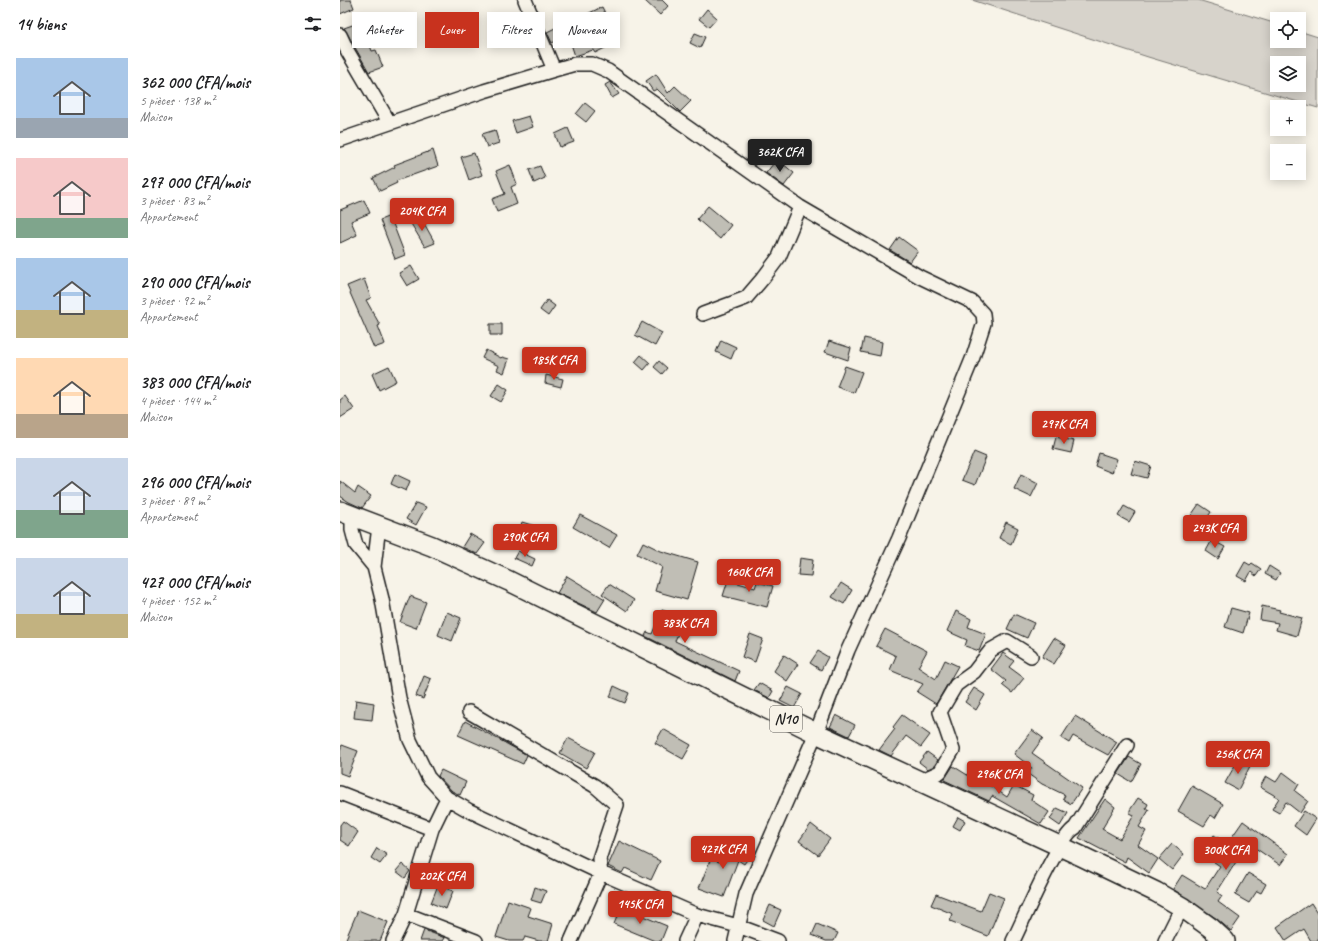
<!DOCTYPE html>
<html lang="fr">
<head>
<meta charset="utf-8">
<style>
  :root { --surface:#fff; --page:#f6f6f6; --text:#202124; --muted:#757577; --accent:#c8321e }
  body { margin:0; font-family:Caveat,sans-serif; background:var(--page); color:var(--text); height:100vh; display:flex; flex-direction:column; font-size:15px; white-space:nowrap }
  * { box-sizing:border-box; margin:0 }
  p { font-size:13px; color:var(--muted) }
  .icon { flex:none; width:22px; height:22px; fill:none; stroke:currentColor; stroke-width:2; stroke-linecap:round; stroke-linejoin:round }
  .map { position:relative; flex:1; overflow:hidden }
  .side { display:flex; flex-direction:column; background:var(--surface); width:340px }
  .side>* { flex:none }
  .banner { position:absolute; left:12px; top:12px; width:380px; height:36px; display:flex; gap:8px }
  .buttons { position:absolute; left:930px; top:12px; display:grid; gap:8px }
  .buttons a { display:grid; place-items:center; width:36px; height:36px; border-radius:0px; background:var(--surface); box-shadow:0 2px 10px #0003; font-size:20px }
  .price { position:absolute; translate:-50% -34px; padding:0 9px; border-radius:4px; background:var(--accent); color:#fff; font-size:13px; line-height:26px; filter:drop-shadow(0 1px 2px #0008) }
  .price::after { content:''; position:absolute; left:50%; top:24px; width:12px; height:9px; margin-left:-6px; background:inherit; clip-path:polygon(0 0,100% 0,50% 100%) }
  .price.active { background:#222; color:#fff }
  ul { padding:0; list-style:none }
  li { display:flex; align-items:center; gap:12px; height:100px; padding:0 16px }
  li span { display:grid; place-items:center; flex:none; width:112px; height:80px; border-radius:0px; color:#555 }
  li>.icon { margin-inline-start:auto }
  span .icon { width:48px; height:48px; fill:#fffc; stroke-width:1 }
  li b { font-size:17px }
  h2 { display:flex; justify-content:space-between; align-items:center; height:48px; padding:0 16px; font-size:17px }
  .chip { padding:0 14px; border-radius:0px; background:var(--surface); box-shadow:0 2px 10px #0003; font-size:14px; line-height:36px }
  .chip.active { background:var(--accent); color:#fff }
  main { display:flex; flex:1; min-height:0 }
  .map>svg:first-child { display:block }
  .green { fill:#d7d3cb; stroke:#7a7874; fill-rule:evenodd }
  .building { fill:#c0beb5; stroke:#1c1c1c }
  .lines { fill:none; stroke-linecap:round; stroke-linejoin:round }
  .minor-casing { stroke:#1c1c1c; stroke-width:16 }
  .highway-casing { stroke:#1c1c1c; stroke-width:22 }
  .minor { stroke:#f7f3e8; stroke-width:13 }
  .highway { stroke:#f7f3e8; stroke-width:19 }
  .labels { text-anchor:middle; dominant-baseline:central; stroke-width:3; stroke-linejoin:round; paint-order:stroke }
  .shield { fill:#f7f3e8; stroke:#5e5c59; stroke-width:1 }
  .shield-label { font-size:15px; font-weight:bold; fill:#1c1c1c }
</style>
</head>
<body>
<main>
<section class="side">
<h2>14 biens<svg class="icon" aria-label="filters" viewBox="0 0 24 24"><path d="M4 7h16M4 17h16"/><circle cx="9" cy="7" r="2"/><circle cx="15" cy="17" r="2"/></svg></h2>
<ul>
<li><span style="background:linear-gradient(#a9c7e8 75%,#9aa5b1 0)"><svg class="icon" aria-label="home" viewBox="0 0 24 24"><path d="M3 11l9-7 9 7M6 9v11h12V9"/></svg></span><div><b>362 000 CFA/mois</b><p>5 pièces · 138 m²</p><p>Maison</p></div></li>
<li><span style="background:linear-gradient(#f6c9c9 75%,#7fa58c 0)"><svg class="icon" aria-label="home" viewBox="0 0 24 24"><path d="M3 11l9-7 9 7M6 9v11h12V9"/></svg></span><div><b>297 000 CFA/mois</b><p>3 pièces · 83 m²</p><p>Appartement</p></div></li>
<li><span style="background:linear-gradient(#a9c7e8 65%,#c2b280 0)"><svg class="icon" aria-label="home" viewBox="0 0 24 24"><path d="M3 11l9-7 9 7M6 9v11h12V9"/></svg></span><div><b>290 000 CFA/mois</b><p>3 pièces · 92 m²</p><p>Appartement</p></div></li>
<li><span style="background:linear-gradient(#ffd9b3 70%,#b9a48a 0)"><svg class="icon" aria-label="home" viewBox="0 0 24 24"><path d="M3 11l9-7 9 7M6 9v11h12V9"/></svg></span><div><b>383 000 CFA/mois</b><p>4 pièces · 144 m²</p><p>Maison</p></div></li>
<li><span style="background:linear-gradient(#c9d6e8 65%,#7fa58c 0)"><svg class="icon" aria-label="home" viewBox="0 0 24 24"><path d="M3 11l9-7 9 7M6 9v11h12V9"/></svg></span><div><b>296 000 CFA/mois</b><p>3 pièces · 89 m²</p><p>Appartement</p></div></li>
<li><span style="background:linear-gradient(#c9d6e8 70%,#c2b280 0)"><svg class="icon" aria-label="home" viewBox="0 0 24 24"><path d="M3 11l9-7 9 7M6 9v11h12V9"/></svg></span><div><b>427 000 CFA/mois</b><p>4 pièces · 152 m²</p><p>Maison</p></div></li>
</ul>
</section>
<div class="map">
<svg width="978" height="941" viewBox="0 0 978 941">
  <rect width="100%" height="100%" fill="#f7f3e8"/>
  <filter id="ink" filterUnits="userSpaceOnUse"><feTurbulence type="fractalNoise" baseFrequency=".025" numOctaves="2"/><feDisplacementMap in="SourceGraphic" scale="8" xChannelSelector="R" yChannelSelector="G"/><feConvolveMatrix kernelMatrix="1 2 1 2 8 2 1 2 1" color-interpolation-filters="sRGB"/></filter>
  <g filter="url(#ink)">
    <!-- green -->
    <path class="green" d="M632 0H858L937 24V41H959V31L978 37V108L808 57ZM937 63H959V85H937Z"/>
    <!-- building -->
    <path class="building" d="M0 0H11L14 8 0 14Z
      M304 0H322L328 6 320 15Z
      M262 7 269 21 251 29 245 15Z
      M367 9 377 18 369 27 359 19Z
      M21 22 32 51 36 50 43 67 29 72 4 28Z
      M221 25 226 36 212 43 207 32Z
      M259 32 267 47 255 53 253 50 235 56 230 41Z
      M355 33 365 37 360 48 350 43Z
      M316 74 328 93 335 86 351 101 340 112 317 89 313 91 306 81Z
      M270 82 279 94 272 98 265 85Z
      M245 103 255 111 246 122 236 114Z
      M189 116 193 127 176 133 172 121Z
      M228 128 234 142 220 147 215 134Z
      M155 130 159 143 147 147 142 134Z
      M93 150 98 166 56 181 57 183 40 191 33 178 55 167 54 165Z
      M134 153 142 175 129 180 121 157Z
      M437 159 454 173 444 186 426 173Z
      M170 165 177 184 171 187 177 204 157 212 152 199 165 194 156 171Z
      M200 166 205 178 194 183 189 170Z
      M24 200 30 213 11 221 17 235 0 243V210Z
      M368 206 391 225 380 239 357 219Z
      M50 216 65 255 55 259 40 220Z
      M80 216 95 243 85 247 70 222Z
      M559 237 578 251 570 262 550 250Z
      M71 266 79 279 67 286 59 273Z
      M24 279 31 298 26 300 40 325 38 326 45 344 34 348 7 286Z
      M207 300 215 306 208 316 200 310Z
      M302 322 322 333 315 346 295 335Z
      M150 324H162V335H150Z
      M524 338 542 342 540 356 521 352Z
      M381 340 396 347 391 359 376 352Z
      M489 341 511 348 508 360 485 352Z
      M146 350 161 358 162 357 169 359 164 373 157 370 159 366 142 358Z
      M301 355 310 363 304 370 295 362Z
      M319 361 327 368 322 374 314 367Z
      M49 366 56 381 39 390 32 374Z
      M505 366 522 372 514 393 497 387Z
      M206 375 223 379 221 387 205 383Z
      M159 384 168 390 161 402 151 396Z
      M5 396 14 409 0 418V400Z
      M716 437 734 441 731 453 713 449Z
      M634 452 646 457 635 485 622 480Z
      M759 453 777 459 772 473 755 466Z
      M795 461 811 466 807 478 791 474Z
      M55 474 70 481 66 491 51 484Z
      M681 474 698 483 691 497 674 489Z
      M0 481 15 493 18 487 31 496 22 508 9 502 0 496Z
      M76 503 86 507 76 525 66 519Z
      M859 504 871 512 862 526 850 517Z
      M784 506 795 512 789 522 778 516Z
      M240 515 277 535 269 548 233 527Z
      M182 522 198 527 195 539 178 534Z
      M666 522 678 528 671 544 659 538Z
      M130 534 145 543 137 554 122 547Z
      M872 540 885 547 878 559 866 551Z
      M303 542 321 551 358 562 347 600 315 591 322 567 297 554Z
      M178 551 195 559 192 566 174 558Z
      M460 558 473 560 471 576 458 575Z
      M905 562 910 565 912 563 921 569 916 576 911 572 906 581 897 576Z
      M929 566 940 573 936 580 925 574Z
      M227 576 265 599 257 612 217 593Z
      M388 580 415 588 417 582 433 586 427 607 383 596Z
      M501 583 512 590 504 604 492 597Z
      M269 584 294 600 287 611 262 594Z
      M70 596 86 602 76 628 60 622Z
      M922 606 940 610 939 612 962 618 957 636 936 630 938 623 920 620Z
      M891 608 909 613 903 633 885 627Z
      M322 610 344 618 335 641 399 671 395 681 305 636 307 632 312 634Z
      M616 611 631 619 628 627 646 634 639 651 625 646 627 640 607 631Z
      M107 612 121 618 112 641 98 635Z
      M674 614 694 623 687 638 667 629Z
      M545 629 587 651 578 667 596 679 605 660 618 666 596 704 577 692 583 684 550 670 556 656 536 646Z
      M410 634 423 639 415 662 402 657Z
      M714 638 726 645 714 664 702 657Z
      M478 651 488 657 481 670 470 663Z
      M663 653 674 661 669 667 684 678 672 693 662 685 666 681 651 669Z
      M444 655 458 664 447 681 434 671Z
      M84 676 91 679 83 699 76 696Z
      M419 683 433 691 429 698 414 690Z
      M274 686 289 693 285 703 270 697Z
      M448 687 462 694 454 708 440 701Z
      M634 688 645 695 636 710 625 702Z
      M16 700 34 703 32 720 14 718Z
      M496 715 515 725 509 736 490 727Z
      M562 715 590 735 581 747 566 736 551 756 539 750 555 729 553 727Z
      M735 716 777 742 768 755 733 736 729 743 721 738Z
      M125 721 187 755 183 764 118 735Z
      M323 729 351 745 343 759 315 743Z
      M692 730 703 738 692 753 742 788 731 804 723 799 725 795 702 784 688 774 692 768 674 754Z
      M228 738 255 752 246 768 220 753Z
      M2 745 18 751 8 776 0 773V750Z
      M587 752 598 760 594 766 588 769 579 762Z
      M789 757 801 764 791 782 778 774Z
      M898 760 910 766 898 790 885 783Z
      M613 766 637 781 639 778 667 797 674 785 693 795 691 800 709 812 701 824 652 796 649 801 604 780Z
      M101 770 126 782 120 795 112 791 98 776Z
      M943 772 959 784 955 791 968 801 960 813 946 802 939 813 932 809 939 798 920 787 926 776 936 782Z
      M852 786 883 804 875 818 871 815 864 826 838 811Z
      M798 798 808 804 806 808 809 810 799 827 806 831 798 845 818 859 809 873 787 857 785 862 739 838 765 799 775 807 762 829 780 839 794 815 790 813V810Z
      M717 808 728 813 720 826 710 819Z
      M964 811 976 819 966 835 954 826Z
      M618 817 625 821 620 830 613 826Z
      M3 821 18 832 9 846 0 840V825Z
      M903 821 948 854 940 865 908 843 877 892 882 896 878 902 900 918 891 931 877 919 833 889 842 875 865 889 880 866 861 853 874 835 887 844Z
      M471 824 490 839 478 855 459 841Z
      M279 841 320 861 311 880 285 868 282 873 268 866Z
      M393 841 411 854 404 864 398 860 384 897 359 888 371 858 379 862Z
      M832 844 844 854 832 870 819 859Z
      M37 848 47 855 40 864 31 858Z
      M62 864 70 871 65 878 56 871Z
      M908 873 926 884 921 893 917 891 909 903 895 895Z
      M98 885 113 891 106 909 91 903Z
      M195 887 206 891 201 903 191 900Z
      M649 892 664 898 648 936 610 921 613 914 591 905 596 894 641 911Z
      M168 900 191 908 188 916 213 924 208 941H199L185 937 183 941H169L156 937Z
      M971 903 978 914V941H971L964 929 946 941 937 927Z
      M430 905 441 910 434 926 423 920Z
      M281 907 327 926 321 941H315L274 924Z
      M18 910 48 922 40 941H5Z
      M477 924 498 933 494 941H486L472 935Z
      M84 930 105 938 103 941H80Z"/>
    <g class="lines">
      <defs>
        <path id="minor" d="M185 0 214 70
          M0 35 8 52 49 122
          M0 140 144 91 214 70 235 64H252L268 71 460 207 580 277 632 302 643 314 644 323 633 357 559 538 508 650 476 733 406 894 395 941
          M363 314 406 298 424 277 439 257 460 207
          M12 516V530L16 545 34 567 42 599 59 698 70 740 88 777 107 798 128 810 261 873 357 915 398 926 438 941
          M34 567 39 526
          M129 712 255 786 277 805 259 859 261 873 231 941
          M580 781 600 772 613 750 600 712 616 685 634 672 651 650 667 641 691 656
          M0 793 92 829 107 798
          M66 914 136 941
          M53 941 66 914 92 829
          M345 941 357 915
          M673 941C683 921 719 836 735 828L787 745
          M825 941 842 907"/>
        <path id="highway" d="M0 511 92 546 169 581 476 733 741 856 816 892 842 907 871 928 885 941"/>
      </defs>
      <!-- minor casing -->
      <use href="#minor" class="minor-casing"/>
      <!-- highway casing -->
      <use href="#highway" class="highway-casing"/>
      <!-- minor -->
      <use href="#minor" class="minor"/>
      <!-- highway -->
      <use href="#highway" class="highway"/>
    </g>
  </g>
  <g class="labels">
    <!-- shield labels -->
    <rect class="shield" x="430" y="706" width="32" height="26" rx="3"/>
    <g class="shield-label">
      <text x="446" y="719">N10</text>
    </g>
  </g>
</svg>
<div class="buttons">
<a><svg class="icon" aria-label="locate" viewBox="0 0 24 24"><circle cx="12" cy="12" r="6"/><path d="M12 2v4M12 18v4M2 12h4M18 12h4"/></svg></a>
<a><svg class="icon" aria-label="layers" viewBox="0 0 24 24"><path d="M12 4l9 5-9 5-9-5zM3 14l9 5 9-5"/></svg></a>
<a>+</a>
<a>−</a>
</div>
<b class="price active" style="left:440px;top:173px">362K CFA</b>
<b class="price" style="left:82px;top:232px">204K CFA</b>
<b class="price" style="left:214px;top:381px">185K CFA</b>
<b class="price" style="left:724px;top:445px">297K CFA</b>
<b class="price" style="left:875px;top:549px">243K CFA</b>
<b class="price" style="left:185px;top:558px">290K CFA</b>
<b class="price" style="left:409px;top:593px">160K CFA</b>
<b class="price" style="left:345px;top:644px">383K CFA</b>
<b class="price" style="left:898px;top:775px">256K CFA</b>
<b class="price" style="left:659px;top:795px">296K CFA</b>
<b class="price" style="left:383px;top:870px">427K CFA</b>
<b class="price" style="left:886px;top:871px">300K CFA</b>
<b class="price" style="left:102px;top:897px">202K CFA</b>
<b class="price" style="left:300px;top:925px">145K CFA</b>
<div class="banner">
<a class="chip">Acheter</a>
<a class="chip active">Louer</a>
<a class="chip">Filtres</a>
<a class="chip">Nouveau</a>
</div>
</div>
</main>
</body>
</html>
